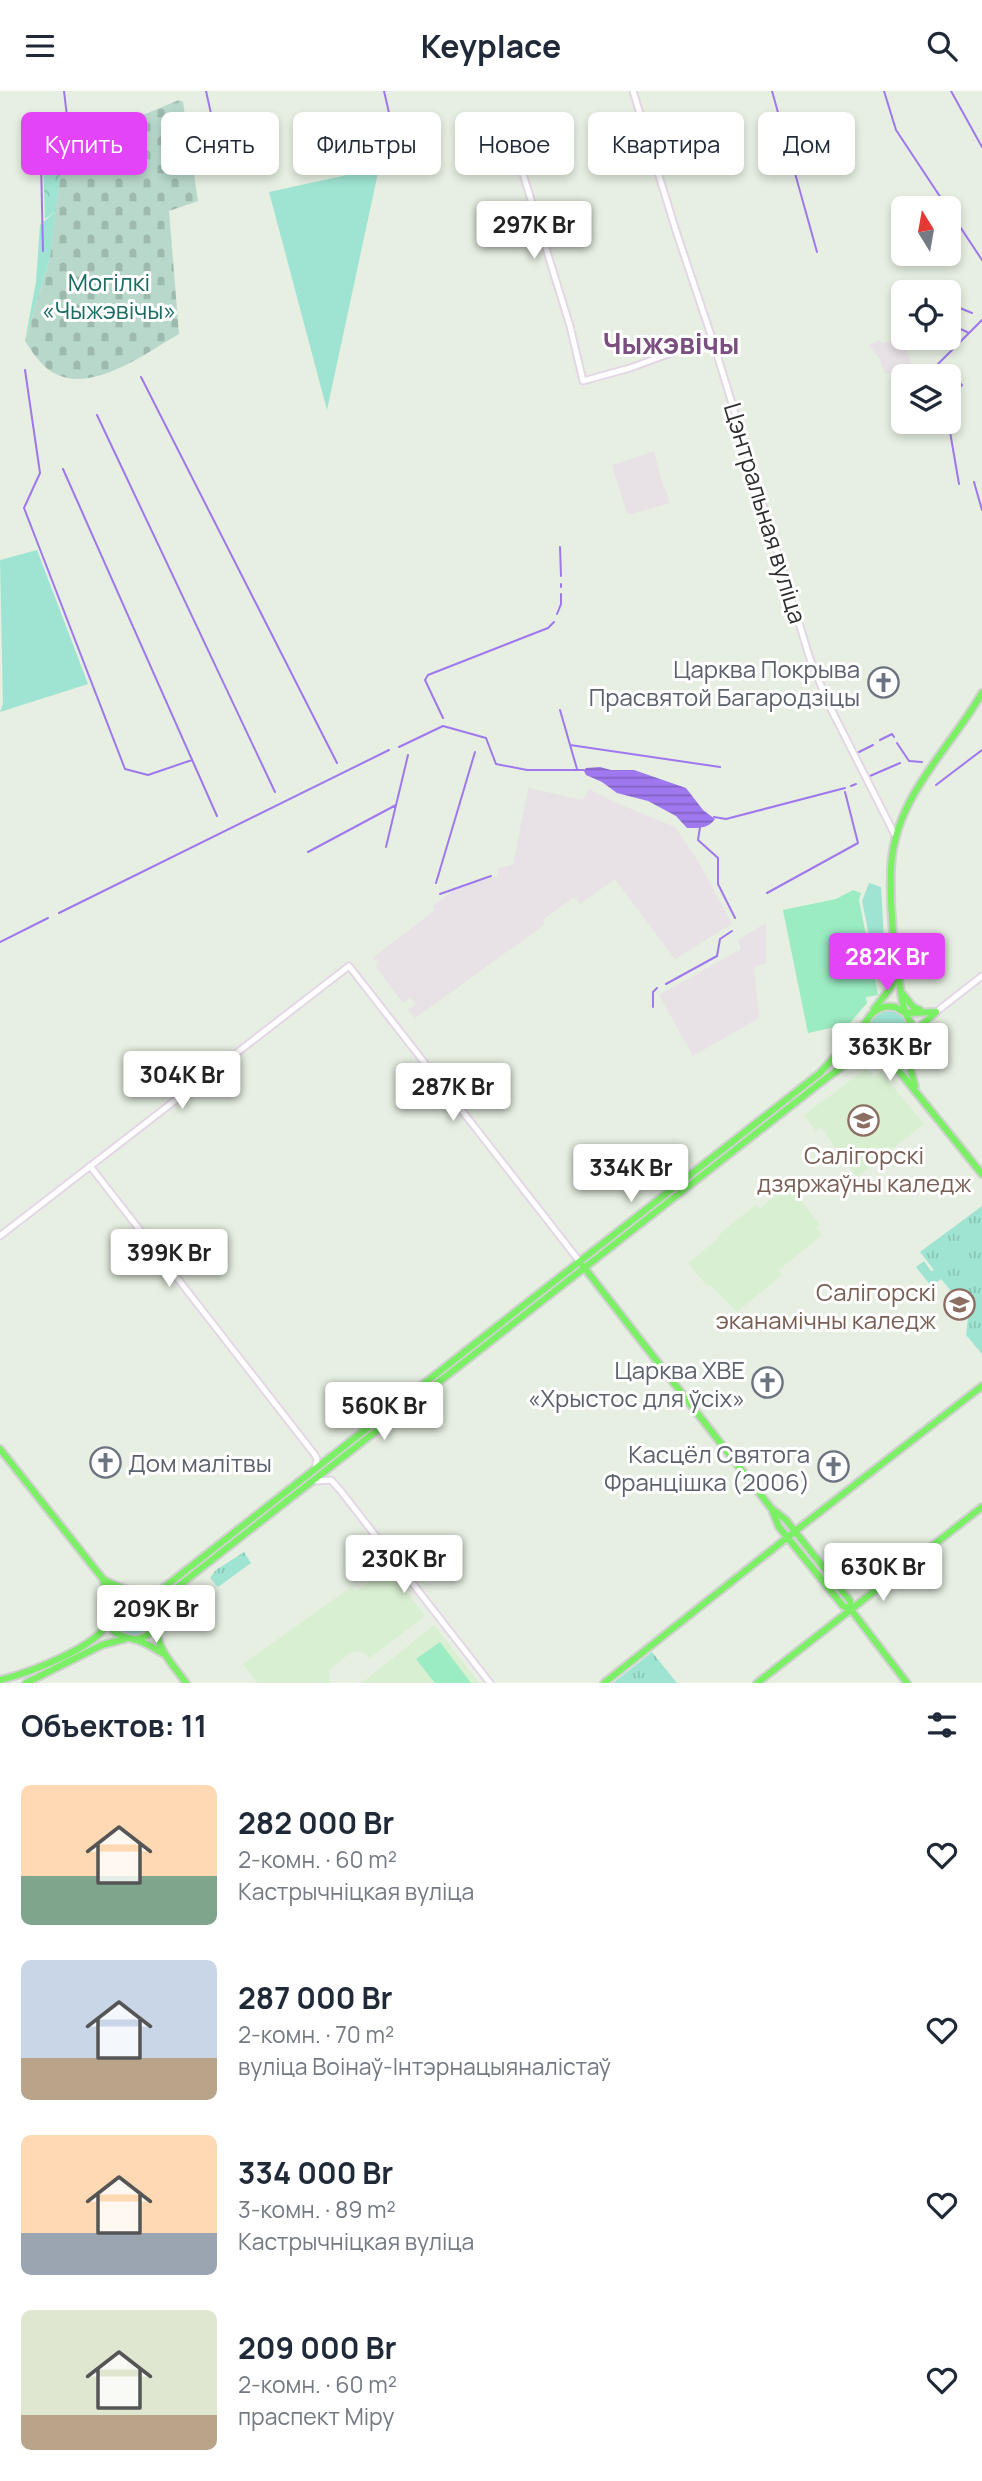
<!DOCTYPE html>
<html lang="ru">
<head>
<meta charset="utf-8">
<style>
  :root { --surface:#fff; --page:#f2f2f3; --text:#1f2937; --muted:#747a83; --accent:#e444f8 }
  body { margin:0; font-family:Manrope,sans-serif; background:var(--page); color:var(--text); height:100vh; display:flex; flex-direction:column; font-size:26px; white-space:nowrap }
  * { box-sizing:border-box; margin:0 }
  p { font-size:23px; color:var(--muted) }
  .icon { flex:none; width:38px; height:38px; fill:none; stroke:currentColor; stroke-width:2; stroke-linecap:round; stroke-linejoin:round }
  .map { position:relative; height:1592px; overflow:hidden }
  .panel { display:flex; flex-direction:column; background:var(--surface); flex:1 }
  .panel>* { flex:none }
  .top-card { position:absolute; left:21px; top:21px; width:942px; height:63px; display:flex; gap:14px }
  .needle { width:46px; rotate:349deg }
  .fabs { position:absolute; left:891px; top:105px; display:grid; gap:14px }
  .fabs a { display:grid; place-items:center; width:70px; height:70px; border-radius:10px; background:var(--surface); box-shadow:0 4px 10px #0003; font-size:35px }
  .price { position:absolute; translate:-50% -60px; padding:0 16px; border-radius:7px; background:#fff; color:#222; font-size:23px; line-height:46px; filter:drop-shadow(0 2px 4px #0008) }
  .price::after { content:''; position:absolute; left:50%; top:42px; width:21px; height:16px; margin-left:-10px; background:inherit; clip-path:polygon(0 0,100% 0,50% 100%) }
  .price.current { background:var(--accent); color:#fff }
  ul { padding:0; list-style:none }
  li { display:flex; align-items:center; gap:21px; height:175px; padding:0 21px }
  li span { display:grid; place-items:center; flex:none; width:196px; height:140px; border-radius:10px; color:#555 }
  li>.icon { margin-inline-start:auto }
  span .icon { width:84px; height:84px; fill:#fffc; stroke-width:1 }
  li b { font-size:30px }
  h2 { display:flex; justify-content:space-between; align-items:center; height:84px; padding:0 21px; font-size:30px }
  .pill { padding:0 24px; border-radius:10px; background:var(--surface); box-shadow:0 4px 10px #0003; font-size:24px; line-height:63px }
  .pill.current { background:var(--accent); color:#fff }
  header { display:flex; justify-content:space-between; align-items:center; height:91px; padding:0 21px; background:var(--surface); font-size:32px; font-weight:700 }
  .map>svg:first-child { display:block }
  .industrial { fill:#e8e1e5 }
  .education { fill:#d9efd1 }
  .grass { fill:#9fe4d2 }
  .forest { fill:url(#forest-crowns) }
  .cemetery { fill:url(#cemetery-stones) }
  .park { fill:url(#park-tufts) }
  .pitch { fill:#9bebc3 }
  .water { fill:url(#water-rules) }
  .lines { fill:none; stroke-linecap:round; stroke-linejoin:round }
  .stream { stroke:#9f77ee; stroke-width:2 }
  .minor-casing { stroke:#e4d6e6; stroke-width:9 }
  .major-casing { stroke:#d1d1d1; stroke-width:10 }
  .minor { stroke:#fff; stroke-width:5 }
  .major { stroke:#7bf065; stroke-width:6 }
  .labels { text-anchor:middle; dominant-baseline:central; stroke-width:6; stroke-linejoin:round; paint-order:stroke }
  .park-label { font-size:24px; fill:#1c6c62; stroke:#fff }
  .street-label { font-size:24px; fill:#2e2e2e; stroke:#fff }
  .worship-label { font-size:24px; fill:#5b616d; stroke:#fff; text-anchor:end }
  .education-label { font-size:24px; fill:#785e54; stroke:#fff }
  .quarter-label { font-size:28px; font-weight:bold; fill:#7a4e7f; stroke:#fff }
</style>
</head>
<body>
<header><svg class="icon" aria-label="menu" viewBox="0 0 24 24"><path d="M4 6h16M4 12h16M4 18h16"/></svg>Keyplace<svg class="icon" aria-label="search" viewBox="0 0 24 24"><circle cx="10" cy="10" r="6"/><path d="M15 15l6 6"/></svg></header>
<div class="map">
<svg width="982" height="1592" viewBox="0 0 982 1592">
  <defs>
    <pattern id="forest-crowns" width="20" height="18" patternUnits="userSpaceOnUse" patternTransform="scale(1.75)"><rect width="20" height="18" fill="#9fe4d2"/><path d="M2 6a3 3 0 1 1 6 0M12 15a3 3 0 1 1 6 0" fill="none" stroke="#89c4b5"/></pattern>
    <pattern id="cemetery-stones" width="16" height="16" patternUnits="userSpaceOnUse" patternTransform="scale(1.75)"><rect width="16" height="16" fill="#b8d8cb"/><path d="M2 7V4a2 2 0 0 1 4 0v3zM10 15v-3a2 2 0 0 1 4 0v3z" fill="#9ebaaf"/></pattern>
    <pattern id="park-tufts" width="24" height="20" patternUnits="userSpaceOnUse" patternTransform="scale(1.75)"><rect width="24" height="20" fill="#9fe4d2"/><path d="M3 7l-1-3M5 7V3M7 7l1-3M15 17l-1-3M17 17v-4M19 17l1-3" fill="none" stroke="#89c4b5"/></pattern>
    <pattern id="water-rules" width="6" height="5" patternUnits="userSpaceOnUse" patternTransform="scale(1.75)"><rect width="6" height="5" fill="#9f77ee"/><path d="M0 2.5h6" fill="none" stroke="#8262c1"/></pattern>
  </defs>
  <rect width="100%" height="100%" fill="#e6efe1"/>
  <!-- industrial -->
  <path class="industrial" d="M902 247 912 274 918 273 922 285H903V296L897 280 885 283 880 269 869 254 880 249 882 253Z
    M654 360 663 396H665L670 412 631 423 627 422 612 374Z
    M528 697 583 709 589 698 621 714 675 736 698 770 732 833 675 868 615 788 580 813 574 806 544 828V834L415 927 408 919 416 913 410 907 403 912 375 875 378 872 374 866 435 819 433 815 452 800 497 785 498 777 513 774Z
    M766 832V872L754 876 759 927 693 965 659 904 741 858 738 849Z"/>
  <!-- education -->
  <path class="education" d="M867 977 874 986 881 981 924 1033 857 1086 820 1036 816 1040 804 1024Z
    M788 1092 820 1134 816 1137 822 1144 779 1179 782 1184 737 1221 710 1194 707 1195 688 1172 717 1149 720 1143 735 1130 756 1114 760 1118 772 1107 771 1102Z
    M387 1476 425 1525 370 1567 365 1562 353 1560 330 1578 329 1589 331 1592H257L243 1573 351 1496 355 1501Z
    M434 1534 479 1592H362Z"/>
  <!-- grass -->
  <path class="grass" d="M379 77 327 319 269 101Z
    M56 120 50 167 25 250 36 191 40 134Z
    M37 459 88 593 0 621 3 613 0 469Z
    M869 792 881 796 884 849 872 859 862 810Z
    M869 940a20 20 0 1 1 40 0a20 20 0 1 1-40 0Z
    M113 1526a20 20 0 1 1 40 0a20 20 0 1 1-40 0Z"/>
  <!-- forest -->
  <path class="forest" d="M69 50 70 56 63 61 56 120 45 128 43 72 63 58Z"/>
  <!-- cemetery -->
  <path class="cemetery" d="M179 9 183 11 198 110 169 120 179 243C145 262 88 307 49 279 39 271 32 261 25 250L50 167 63 61 78 51Z"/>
  <!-- park -->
  <path class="park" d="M982 1115V1263L966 1244 971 1202 951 1200 941 1188 931 1195 916 1176 924 1170 931 1180 934 1179 920 1161Z
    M244 1461 251 1472 218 1496 210 1487 216 1479Z
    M652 1561 677 1592H613Z"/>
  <!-- pitch -->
  <path class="pitch" d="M853 799 861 802 859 809 878 904 866 906 867 912 849 933 808 942 783 819 836 808Z
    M440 1551 471 1592H435L416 1568Z"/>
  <!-- water -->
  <path class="water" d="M600 676 611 679H634L686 697 703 719 715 728C708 738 698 737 687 737L676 725 648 710 617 702 602 691 586 684 584 680 586 677Z"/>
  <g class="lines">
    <!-- stream -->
    <path class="stream" d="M206 0 223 77
      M384 0 395 48
      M772 0 817 161
      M884 0 896 39 982 169
      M951 0 982 56
      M43 160 41 71 61 57 68 34 64 0
      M948 212 972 222
      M948 232 969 242
      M25 279 40 382 24 417 125 678 148 684 192 669
      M946 279 962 294 948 309
      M926 285 982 229
      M141 286 337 672
      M97 324 275 701
      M948 329 959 393
      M63 378 217 725
      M974 391 982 419
      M560 456 561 485
      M561 496V493
      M557 523 561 513V503
      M560 619 577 678
      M443 627 425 589 428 584 548 537 554 531
      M880 649 892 643 894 646
      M897 652 909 670 922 671
      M570 654 720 676
      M399 656 443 635 486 647 496 673 527 679H584
      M859 661 873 654
      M870 685 900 672
      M936 694 982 659
      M851 695 856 693
      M714 726 726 728 845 697
      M700 736 698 749 718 767V793L735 827
      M386 756 408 664
      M308 761 396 714
      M436 792 475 661
      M767 802 858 752 845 701
      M440 803 491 785
      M59 822 389 659
      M0 851 48 827
      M666 893 717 865 720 848 732 840
      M653 916V901L657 897"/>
    <defs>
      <path id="minor" d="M633 0 676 140 712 247 810 568 830 616 895 744
        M511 44 570 235 583 290 630 277 712 247
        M936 921 982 885
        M90 1075 315 1364 317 1368 315 1378
        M0 1145 349 875 580 1171
        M316 1390 331 1389 340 1399 490 1592"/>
      <path id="major" d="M903 903 913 916 920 919
        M874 918 892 895 897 880
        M936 921C929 921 909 923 904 921 901 920 898 917 895 916 880 913 866 923 865 938 864 947 869 956 877 960 891 969 911 959 913 942 914 934 909 930 906 923 901 912 900 893 898 881 893 850 890 811 891 779 893 707 948 661 982 602
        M913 942 936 921
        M910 951 909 973 915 995
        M886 964 982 1083
        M583 1175 771 1417 786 1429 850 1510 852 1520
        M0 1358 103 1488C116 1497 139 1500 149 1509 161 1520 154 1536 159 1551 164 1566 177 1579 186 1592
        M772 1419 779 1436 843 1515 852 1520 907 1592
        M103 1488C107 1502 107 1514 108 1528 109 1544 125 1546 137 1549 146 1552 154 1557 162 1562
        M143 1505 162 1498 820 982 867 930
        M109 1520 116 1509 131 1503
        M156 1523 167 1504 824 989 858 964 875 960
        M135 1549 146 1545 155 1534
        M0 1589C25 1583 100 1556 108 1530
        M26 1592 102 1554 125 1548
        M604 1592 803 1434 982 1295
        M757 1592 982 1416"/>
    </defs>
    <!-- minor casing -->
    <use href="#minor" class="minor-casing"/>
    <!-- major casing -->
    <use href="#major" class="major-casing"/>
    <!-- minor -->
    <use href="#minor" class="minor"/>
    <!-- major -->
    <use href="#major" class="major"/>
  </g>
  <!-- icons -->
  <defs>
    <symbol id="church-ring" viewBox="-11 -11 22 22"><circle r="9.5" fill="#fff" stroke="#6b7280" stroke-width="1.5"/><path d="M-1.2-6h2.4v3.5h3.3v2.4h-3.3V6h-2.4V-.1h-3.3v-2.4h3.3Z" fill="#6b7280"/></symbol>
    <symbol id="university-ring" viewBox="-11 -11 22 22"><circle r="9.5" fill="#fff" stroke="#8d6e63" stroke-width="1.5"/><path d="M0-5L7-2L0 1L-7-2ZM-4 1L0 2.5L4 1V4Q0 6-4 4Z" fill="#8d6e63"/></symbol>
  </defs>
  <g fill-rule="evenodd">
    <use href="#church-ring" x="866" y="574" width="35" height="35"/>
    <use href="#university-ring" x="846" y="1012" width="35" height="35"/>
    <use href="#university-ring" x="942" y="1196" width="35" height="35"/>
    <use href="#church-ring" x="750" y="1274" width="35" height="35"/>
    <use href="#church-ring" x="88" y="1354" width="35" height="35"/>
    <use href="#church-ring" x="816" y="1358" width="35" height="35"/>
  </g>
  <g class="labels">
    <!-- park labels -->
    <g class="park-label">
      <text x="109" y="190">Могілкі<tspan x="109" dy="28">«Чыжэвічы»</tspan></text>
    </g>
    <!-- street labels -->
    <g class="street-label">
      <text transform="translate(766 422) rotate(73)">Цэнтральная вуліца</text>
    </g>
    <!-- worship labels -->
    <g class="worship-label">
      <text x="860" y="577">Царква Покрыва<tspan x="860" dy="28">Прасвятой Багародзіцы</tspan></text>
      <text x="745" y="1278">Царква ХВЕ<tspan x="745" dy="28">«Хрыстос для ўсіх»</tspan></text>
      <text x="810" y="1362">Касцёл Святога<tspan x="810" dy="28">Францішка (2006)</tspan></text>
      <text x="128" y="1371" text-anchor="start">Дом малітвы</text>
    </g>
    <!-- education labels -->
    <g class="education-label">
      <text x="864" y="1063">Салігорскі<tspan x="864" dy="28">дзяржаўны каледж</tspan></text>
      <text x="936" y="1200" text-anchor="end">Салігорскі<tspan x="936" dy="28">эканамічны каледж</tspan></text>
    </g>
    <!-- quarter labels -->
    <g class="quarter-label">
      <text x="671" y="252">Чыжэвічы</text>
    </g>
  </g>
</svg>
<div class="fabs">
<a><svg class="needle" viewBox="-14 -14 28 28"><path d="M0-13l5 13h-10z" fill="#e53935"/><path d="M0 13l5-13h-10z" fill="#747a83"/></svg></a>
<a><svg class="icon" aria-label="locate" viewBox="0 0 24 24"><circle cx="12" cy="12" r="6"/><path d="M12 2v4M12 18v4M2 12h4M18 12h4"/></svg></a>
<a><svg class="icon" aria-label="layers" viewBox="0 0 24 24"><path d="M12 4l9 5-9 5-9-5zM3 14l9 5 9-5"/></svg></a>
</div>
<b class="price" style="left:534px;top:170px">297K Br</b>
<b class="price current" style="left:887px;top:902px">282K Br</b>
<b class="price" style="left:890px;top:992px">363K Br</b>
<b class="price" style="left:182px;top:1020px">304K Br</b>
<b class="price" style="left:453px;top:1032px">287K Br</b>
<b class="price" style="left:631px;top:1113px">334K Br</b>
<b class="price" style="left:169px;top:1198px">399K Br</b>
<b class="price" style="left:384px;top:1351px">560K Br</b>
<b class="price" style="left:404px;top:1504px">230K Br</b>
<b class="price" style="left:883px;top:1512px">630K Br</b>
<b class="price" style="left:156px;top:1554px">209K Br</b>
<div class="top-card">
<a class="pill current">Купить</a>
<a class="pill">Снять</a>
<a class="pill">Фильтры</a>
<a class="pill">Новое</a>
<a class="pill">Квартира</a>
<a class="pill">Дом</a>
</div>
</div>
<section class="panel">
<h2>Объектов: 11<svg class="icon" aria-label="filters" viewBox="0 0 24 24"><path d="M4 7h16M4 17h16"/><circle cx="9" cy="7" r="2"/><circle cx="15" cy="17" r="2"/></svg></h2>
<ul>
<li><span style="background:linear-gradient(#ffd9b3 65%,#7fa58c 0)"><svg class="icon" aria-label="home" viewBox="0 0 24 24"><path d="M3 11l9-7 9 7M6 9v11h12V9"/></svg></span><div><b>282 000 Br</b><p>2-комн. · 60 m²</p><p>Кастрычніцкая вуліца</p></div><svg class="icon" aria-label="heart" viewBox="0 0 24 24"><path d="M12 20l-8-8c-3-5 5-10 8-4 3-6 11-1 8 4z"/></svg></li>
<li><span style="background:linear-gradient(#c9d6e8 70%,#b9a48a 0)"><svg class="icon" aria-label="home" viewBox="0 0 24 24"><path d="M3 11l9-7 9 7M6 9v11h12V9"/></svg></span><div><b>287 000 Br</b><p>2-комн. · 70 m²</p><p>вуліца Воінаў-Інтэрнацыяналістаў</p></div><svg class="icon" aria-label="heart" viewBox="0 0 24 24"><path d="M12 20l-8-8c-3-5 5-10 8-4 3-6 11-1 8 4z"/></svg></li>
<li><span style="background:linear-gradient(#ffd9b3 70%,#9aa5b1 0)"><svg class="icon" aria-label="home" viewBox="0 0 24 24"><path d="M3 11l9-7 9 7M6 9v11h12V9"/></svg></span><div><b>334 000 Br</b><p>3-комн. · 89 m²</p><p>Кастрычніцкая вуліца</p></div><svg class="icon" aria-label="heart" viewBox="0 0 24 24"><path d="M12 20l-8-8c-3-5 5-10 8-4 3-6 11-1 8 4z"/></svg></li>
<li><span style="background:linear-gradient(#dfe7d0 75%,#b9a48a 0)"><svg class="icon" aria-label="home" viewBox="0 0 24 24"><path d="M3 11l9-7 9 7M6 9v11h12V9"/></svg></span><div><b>209 000 Br</b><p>2-комн. · 60 m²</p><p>праспект Міру</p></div><svg class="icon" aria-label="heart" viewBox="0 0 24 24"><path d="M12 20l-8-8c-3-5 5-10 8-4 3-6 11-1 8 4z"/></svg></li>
</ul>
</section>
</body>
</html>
